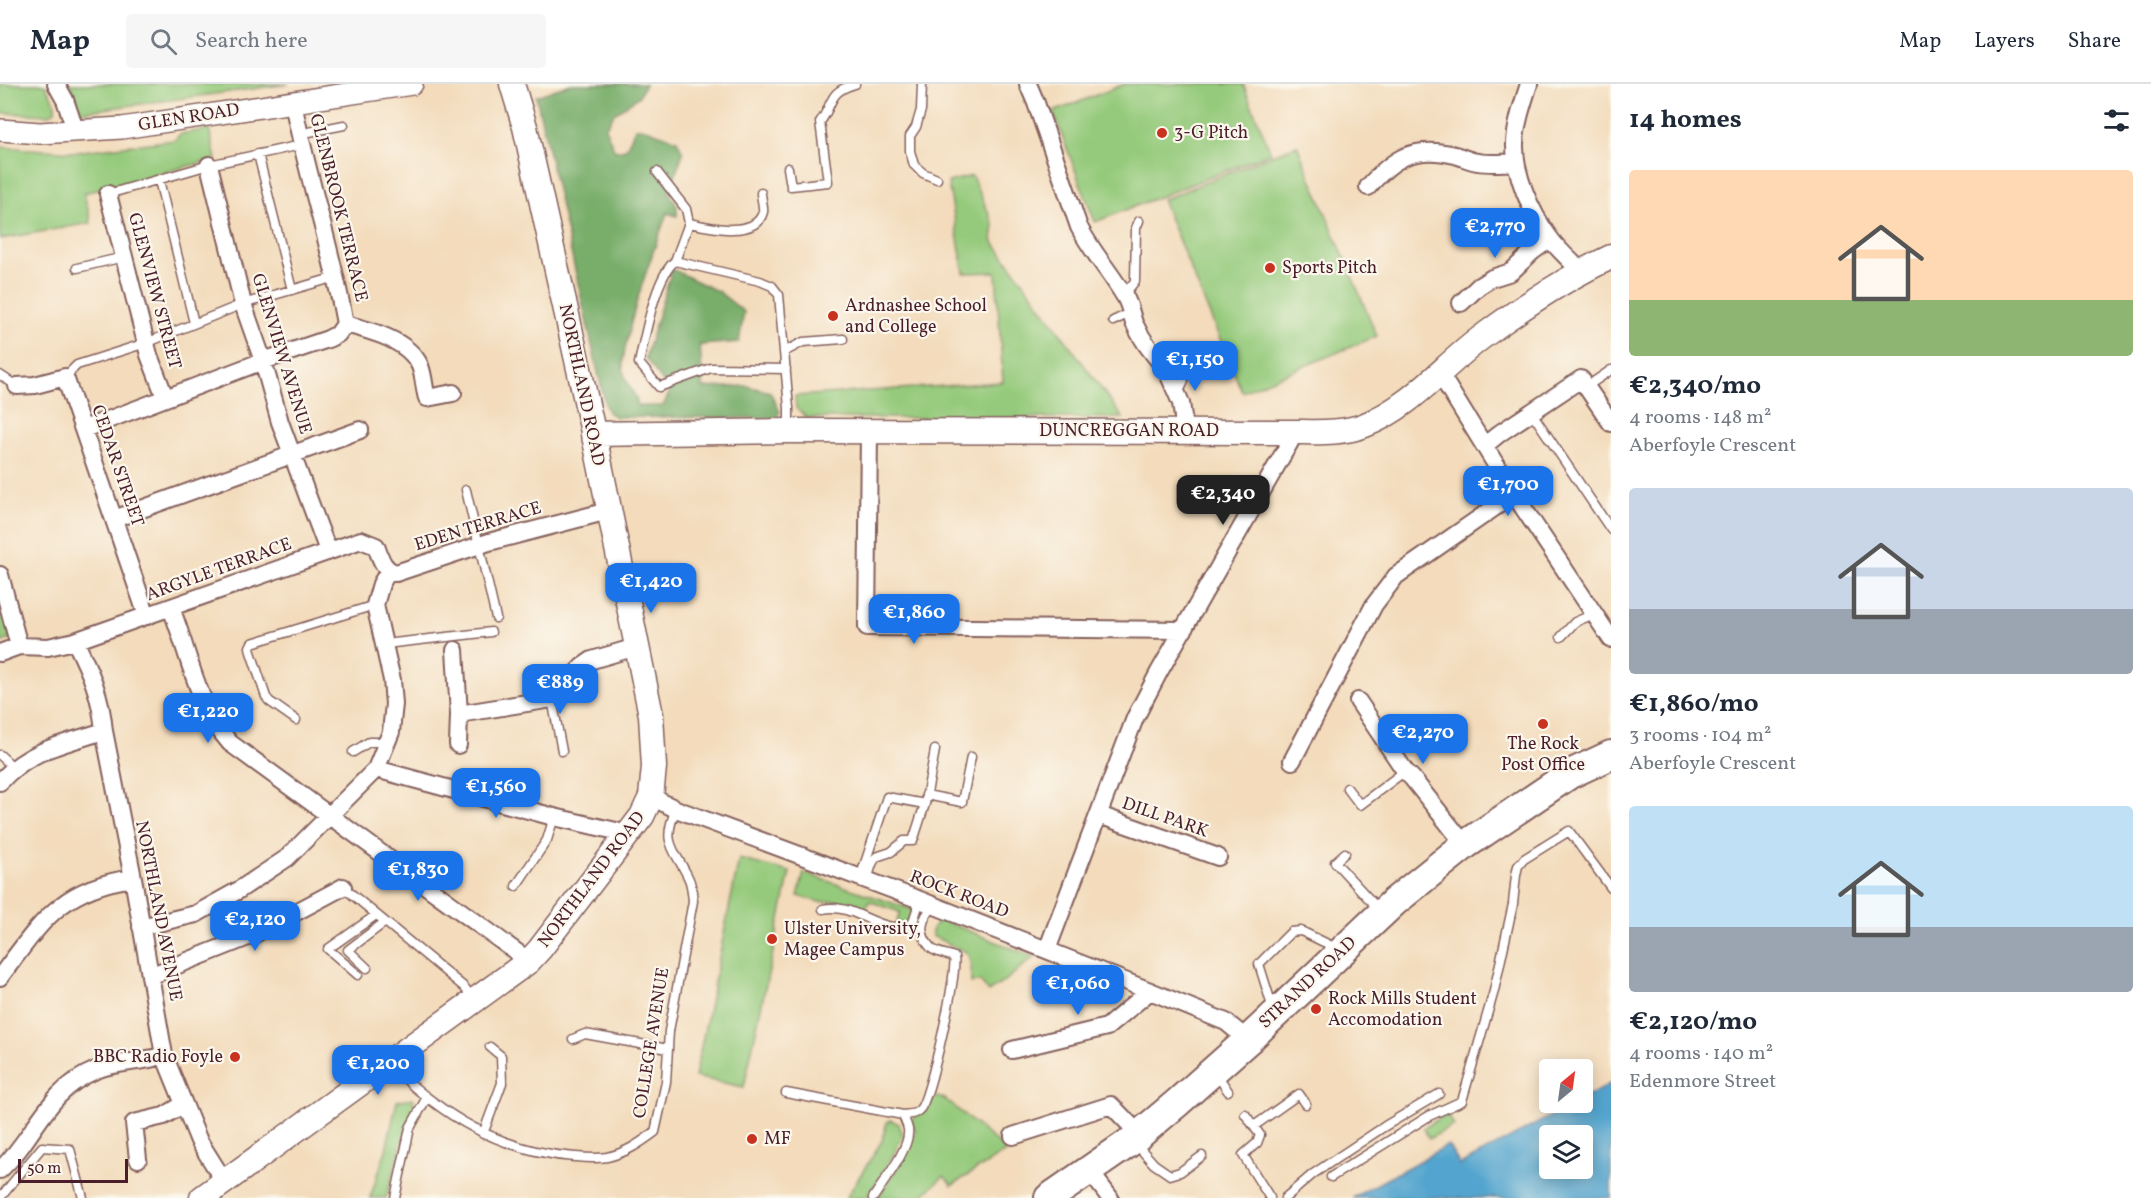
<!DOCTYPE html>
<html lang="en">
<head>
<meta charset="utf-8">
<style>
  :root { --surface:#fff; --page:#f6f6f7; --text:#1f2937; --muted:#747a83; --line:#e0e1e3; --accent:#1a73e8 }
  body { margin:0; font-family:Vollkorn,serif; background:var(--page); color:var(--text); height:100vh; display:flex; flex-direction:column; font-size:22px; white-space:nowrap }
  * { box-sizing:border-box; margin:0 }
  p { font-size:20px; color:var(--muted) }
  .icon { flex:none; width:33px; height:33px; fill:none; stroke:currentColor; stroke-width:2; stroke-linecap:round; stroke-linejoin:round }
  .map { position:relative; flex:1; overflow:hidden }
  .drawer { display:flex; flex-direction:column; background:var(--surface); width:540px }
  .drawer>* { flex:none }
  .needle { width:39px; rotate:29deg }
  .controls { position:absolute; left:1539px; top:975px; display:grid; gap:12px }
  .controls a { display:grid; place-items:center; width:54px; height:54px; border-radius:6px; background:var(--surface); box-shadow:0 3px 15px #0003; font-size:30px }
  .scale { position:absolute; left:18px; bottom:15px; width:110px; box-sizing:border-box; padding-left:6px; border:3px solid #4a1f2b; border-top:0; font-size:16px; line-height:21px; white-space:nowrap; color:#4a1f2b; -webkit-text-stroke:4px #fbf7ec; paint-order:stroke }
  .price { position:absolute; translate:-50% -51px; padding:0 14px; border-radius:12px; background:var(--accent); color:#fff; font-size:20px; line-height:39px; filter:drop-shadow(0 2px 3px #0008) }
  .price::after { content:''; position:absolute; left:50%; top:36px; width:18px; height:14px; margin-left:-9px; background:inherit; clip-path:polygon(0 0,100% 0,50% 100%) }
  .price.active { background:#222; color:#fff }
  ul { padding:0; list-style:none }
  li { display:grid; align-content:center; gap:12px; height:318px; padding:0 18px }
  li span { display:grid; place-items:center; height:186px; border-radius:6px; color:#555 }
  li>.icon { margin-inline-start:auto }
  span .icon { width:108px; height:108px; fill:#fffc; stroke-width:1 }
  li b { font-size:26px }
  h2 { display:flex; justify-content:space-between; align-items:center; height:72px; padding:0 18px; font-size:26px }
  header { display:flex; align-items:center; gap:36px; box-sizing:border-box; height:84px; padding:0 30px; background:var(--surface); border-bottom:2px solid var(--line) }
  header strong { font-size:28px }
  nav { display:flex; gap:33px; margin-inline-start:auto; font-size:21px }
  .search { width:420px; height:54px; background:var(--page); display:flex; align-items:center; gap:15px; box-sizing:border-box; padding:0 21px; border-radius:6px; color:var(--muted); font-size:22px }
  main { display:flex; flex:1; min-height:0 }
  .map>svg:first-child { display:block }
  .green { fill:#95ca7b; stroke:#707453; stroke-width:1.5 }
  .forest { fill:#78ae6b; stroke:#61664b; stroke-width:1.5 }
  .water { fill:#53a4ce; stroke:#4e627c; stroke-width:1.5; fill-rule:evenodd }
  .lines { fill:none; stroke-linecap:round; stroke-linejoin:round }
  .service-casing { stroke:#85615d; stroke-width:11 }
  .minor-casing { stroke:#85615d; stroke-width:20 }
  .tertiary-casing { stroke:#85615d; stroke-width:24 }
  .secondary-casing { stroke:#85615d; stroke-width:27 }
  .trunk-casing { stroke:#85615d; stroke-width:32 }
  .service { stroke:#fff; stroke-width:8 }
  .minor { stroke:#fff; stroke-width:16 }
  .tertiary { stroke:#fff; stroke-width:21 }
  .secondary { stroke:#fff; stroke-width:24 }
  .trunk { stroke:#fff; stroke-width:28 }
  .poi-dot { fill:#c8321e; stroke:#fbf7ec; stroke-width:2 }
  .labels { text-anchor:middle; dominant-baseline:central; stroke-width:4.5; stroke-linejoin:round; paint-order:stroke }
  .street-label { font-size:18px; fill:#4a1f2b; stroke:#fbf7ec }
  .poi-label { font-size:18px; fill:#4a1f2b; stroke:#fbf7ec; text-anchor:start }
</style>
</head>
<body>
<header>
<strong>Map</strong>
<div class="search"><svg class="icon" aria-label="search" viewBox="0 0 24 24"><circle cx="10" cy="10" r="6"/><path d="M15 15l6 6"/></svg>Search here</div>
<nav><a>Map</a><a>Layers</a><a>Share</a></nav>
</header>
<main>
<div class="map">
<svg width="1611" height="1114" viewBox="0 0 1611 1114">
  <rect width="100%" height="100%" fill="#fbf7ec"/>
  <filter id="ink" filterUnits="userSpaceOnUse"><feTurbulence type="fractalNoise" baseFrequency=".0167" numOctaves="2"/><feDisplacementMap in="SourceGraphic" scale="12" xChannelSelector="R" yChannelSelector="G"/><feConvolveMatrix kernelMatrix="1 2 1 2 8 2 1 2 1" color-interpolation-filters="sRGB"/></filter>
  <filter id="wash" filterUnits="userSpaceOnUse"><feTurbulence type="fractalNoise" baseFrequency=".008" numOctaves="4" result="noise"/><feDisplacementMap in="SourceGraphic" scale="24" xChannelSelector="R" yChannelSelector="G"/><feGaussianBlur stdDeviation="1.35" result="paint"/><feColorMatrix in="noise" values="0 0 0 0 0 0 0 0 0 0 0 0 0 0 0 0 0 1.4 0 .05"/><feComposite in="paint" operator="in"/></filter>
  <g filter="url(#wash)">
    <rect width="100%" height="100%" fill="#f3dbbb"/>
    <!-- green -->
    <path class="green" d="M0 0H45L55 20V27L49 31 0 29Z
      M69 0H289L81 28 77 20V16Z
      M1125 0H1243L1271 69 1095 138 1053 28Z
      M209 45 216 75 84 109 91 139 0 155V63L74 68 175 56 180 50Z
      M1297 61 1377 252 1242 308 1162 116Z
      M972 92 994 141 992 156 1123 334H807L796 324 795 312 1003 298 996 188 964 189 948 98Z
      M0 515 10 555 0 559Z
      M739 775 790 788 744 1003 695 993Z
      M804 789 913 826 908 839 896 840 900 828 869 817 865 828 838 817 820 818 798 812Z
      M939 837H944L1034 873 1005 897 988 908 980 897 971 899V882L968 869 932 852V845Z
      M936 1013 945 1015 1007 1067 952 1101 944 1092 920 1114H878L900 1080 916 1048 911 1037Z
      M413 1014 415 1024 409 1035 386 1114H370L386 1066 397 1017Z
      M1447 1030 1454 1041 1429 1055 1423 1044Z
      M891 1036 899 1040 903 1052 893 1071 867 1114H846L882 1057 887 1038Z"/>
    <!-- forest -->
    <path class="forest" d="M571 0H645L639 12 614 30 605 44 615 67 626 65 635 44H643L677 56 683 69 669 108 677 122V132L667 129C653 169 637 210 628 252 626 262 622 274 623 284 624 299 636 308 638 322H663L670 307 645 274 672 185 719 208 744 228 739 258 700 261 703 304 747 302 770 308 780 328 775 334 616 333 609 329 606 324 536 12Z"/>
    <!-- water -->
    <path class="water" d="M1611 999V1114H1352L1448 1061 1460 1081 1575 1019 1582 1018 1583 1015ZM1550 1052H1582V1084H1550Z"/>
  </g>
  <g filter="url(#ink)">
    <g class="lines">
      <defs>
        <path id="service" d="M922 0 921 26 916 43 910 52V67L914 81 923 89 937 95
          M299 50 344 41
          M258 70 292 206
          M788 84 791 102 828 98 820 38C834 20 827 8 855 0
          M657 88 686 125 689 139
          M159 96 194 239
          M761 109C761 114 764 123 763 128 756 155 707 143 689 139L675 177 760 197 772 202 779 211 789 324V344
          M108 110 209 81 301 61
          M675 177C655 193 645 253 639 279L659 303 711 284 786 285
          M77 184 124 173
          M1124 211 1135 197 1136 144 1139 137
          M1113 237 1132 228
          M784 268 803 258 843 255
          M1158 271 1169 270C1184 280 1190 294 1177 309
          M0 291 17 302
          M65 293 77 281 146 259 243 220 336 193
          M1586 303 1611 286
          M1532 329 1611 446
          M466 406 496 534
          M1561 553 1575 538 1594 530
          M385 560 491 548
          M552 615 562 667
          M296 636 269 617 266 613 251 568 250 563 252 559 375 521
          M353 668 369 658H388
          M0 671 13 683
          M1347 704 1360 721 1405 687
          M926 711 962 718 971 673
          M1345 769 1335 778 1380 827
          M860 794 887 713 925 720
          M867 796 872 780 876 773 891 768 904 757H913L925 720 935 666
          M516 802 547 756 554 733
          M343 803 464 903 473 914
          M823 825C848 819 868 839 892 843 898 843 905 842 912 841L920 816
          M367 884 348 866 385 838
          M358 891 328 865 376 831
          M1273 925 1259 880 1291 848 1301 847 1338 865
          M573 955 585 950 668 965
          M392 979C402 994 417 1006 432 1017 474 1049 521 1069 575 1073 586 1074 596 1075 607 1073 626 1069 640 1059 655 1048L666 998 669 947 693 817C692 809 692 800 688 793 674 764 661 760 676 725
          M1216 989 1228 1007
          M786 1009 903 1031C910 1030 915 1031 920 1025 930 1015 958 887 954 873 947 870 936 869 931 864 917 849 921 833 935 822
          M1245 1030 1260 1051 1257 1059 1243 1071 1270 1114
          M1254 1042 1299 1010 1306 1020
          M483 1050 502 999 501 972 490 963
          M1136 1060 1154 1080 1170 1091 1180 1088 1202 1072
          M1331 1093 1429 1032 1462 1017 1494 907 1513 820 1516 791 1518 782 1524 775 1569 747 1611 804
          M0 1114 42 1063 70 1065 83 1114
          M395 1114 410 1044 427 1013
          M873 1114C883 1098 911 1064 908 1045 907 1040 904 1035 903 1031
          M1285 1114 1313 1090 1385 1042 1439 1010"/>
        <path id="minor" d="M56 0 65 16 76 48
          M1028 0 1036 19 1079 143C1092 168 1111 189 1125 213 1130 221 1131 230 1134 239 1141 254 1152 269 1163 281
          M1529 0C1523 19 1516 39 1515 59 1514 91 1531 128 1549 153 1558 166 1570 176 1581 187
          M293 18C307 93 332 165 345 240
          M209 81 243 220 263 277 280 338 328 467
          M1368 103C1394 73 1415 61 1455 71 1462 73 1470 77 1478 78 1490 80 1503 79 1516 78
          M108 110 149 271 165 313
          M1461 219 1479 202 1492 194 1511 188 1532 168 1550 155
          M345 240C369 246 409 256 420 282 424 292 424 304 427 314L453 309
          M1161 273 1181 319 1185 347
          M1440 290 1514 410 1611 555
          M17 302 35 301 65 293 147 532
          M84 345 263 277 328 255 338 250 345 240
          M869 348 867 543 1184 546
          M1484 362 1500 349 1581 295 1611 339
          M114 435 360 346
          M0 491 19 562
          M171 524C189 569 197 622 230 659L529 877
          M75 557C91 589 101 612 104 647L133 794 164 971 199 1057 224 1097
          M455 566 459 630 458 661
          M0 569 19 562 48 563 75 557 361 456 376 462C380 473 383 486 396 489L489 458 608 427
          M1358 617 1405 687 1412 694 1465 761
          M459 630 552 615 582 583 592 576 636 563
          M1292 677 1374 521 1396 492 1514 410
          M376 685 554 733 616 747 628 753
          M0 698C28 666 64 660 104 647
          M651 713 676 725 920 816 1150 907 1226 938 1248 956
          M1099 731 1218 773
          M141 843 196 830 239 806 287 774 376 685 391 648 394 620 392 596 375 521 381 500 388 488
          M1047 866 1135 634 1159 588 1290 358 1292 348
          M150 892 253 851 343 803
          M0 893C41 839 60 804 133 794
          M1012 966 1107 943 1150 907
          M1013 1052 1111 1021 1139 1050
          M138 1075 134 1039 164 1032 184 1020
          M0 1086C36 1053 45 1007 96 986 118 977 142 979 164 971
          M1089 1086 1110 1114"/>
        <path id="tertiary" d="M0 46 40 49 122 44 412 0"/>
        <path id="secondary" d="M593 350 789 347 1292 348C1315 348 1343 350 1365 341 1411 323 1443 282 1482 253 1522 223 1566 194 1611 173
          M202 1114 529 877 540 865 642 732 651 713 654 683 651 631 596 361 525 43 512 0"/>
        <path id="trunk" d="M1049 1114 1133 1056 1177 1019 1248 956 1394 818 1465 761 1570 690 1611 671"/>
      </defs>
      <!-- service casing -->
      <use href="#service" class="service-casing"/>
      <!-- minor casing -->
      <use href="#minor" class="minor-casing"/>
      <!-- tertiary casing -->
      <use href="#tertiary" class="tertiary-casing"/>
      <!-- secondary casing -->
      <use href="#secondary" class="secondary-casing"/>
      <!-- trunk casing -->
      <use href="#trunk" class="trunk-casing"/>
      <!-- service -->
      <use href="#service" class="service"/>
      <!-- minor -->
      <use href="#minor" class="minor"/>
      <!-- tertiary -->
      <use href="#tertiary" class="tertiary"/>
      <!-- secondary -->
      <use href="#secondary" class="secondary"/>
      <!-- trunk -->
      <use href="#trunk" class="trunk"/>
    </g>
  </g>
  <!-- markers -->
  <g class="poi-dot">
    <circle cx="1162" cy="49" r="6"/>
    <circle cx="1270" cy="184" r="6"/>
    <circle cx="833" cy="232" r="6"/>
    <circle cx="1543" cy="640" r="6"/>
    <circle cx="772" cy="855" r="6"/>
    <circle cx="1316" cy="925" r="6"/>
    <circle cx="235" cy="973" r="6"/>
    <circle cx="752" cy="1055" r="6"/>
  </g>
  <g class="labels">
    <!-- street labels -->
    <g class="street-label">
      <text transform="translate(189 34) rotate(-9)">GLEN ROAD</text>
      <text transform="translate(338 124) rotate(76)">GLENBROOK TERRACE</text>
      <text transform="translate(154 207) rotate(75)">GLENVIEW STREET</text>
      <text transform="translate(281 270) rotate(73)">GLENVIEW AVENUE</text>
      <text transform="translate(581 301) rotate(78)">NORTHLAND ROAD</text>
      <text x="1129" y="347">DUNCREGGAN ROAD</text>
      <text transform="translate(117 382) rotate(71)">CEDAR STREET</text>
      <text transform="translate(478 443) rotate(-17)">EDEN TERRACE</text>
      <text transform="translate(219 486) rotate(-20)">ARGYLE TERRACE</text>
      <text transform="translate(1165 734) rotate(19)">DILL PARK</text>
      <text transform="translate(592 796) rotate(-53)">NORTHLAND ROAD</text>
      <text transform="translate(959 811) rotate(21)">ROCK ROAD</text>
      <text transform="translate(158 827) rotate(79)">NORTHLAND AVENUE</text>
      <text transform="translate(1308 899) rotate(-43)">STRAND ROAD</text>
      <text transform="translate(652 959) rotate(-81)">COLLEGE AVENUE</text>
    </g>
    <!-- poi labels -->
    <g class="poi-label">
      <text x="1174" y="49">3-G Pitch</text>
      <text x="1282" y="184">Sports Pitch</text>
      <text x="845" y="222">Ardnashee School<tspan x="845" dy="21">and College</tspan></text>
      <text x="1543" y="660" text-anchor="middle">The Rock<tspan x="1543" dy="21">Post Office</tspan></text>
      <text x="784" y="845">Ulster University,<tspan x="784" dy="21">Magee Campus</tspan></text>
      <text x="1328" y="915">Rock Mills Student<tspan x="1328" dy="21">Accomodation</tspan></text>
      <text x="223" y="973" text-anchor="end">BBC Radio Foyle</text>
      <text x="764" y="1055">MF</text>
    </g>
  </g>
</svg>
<div class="controls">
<a><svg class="needle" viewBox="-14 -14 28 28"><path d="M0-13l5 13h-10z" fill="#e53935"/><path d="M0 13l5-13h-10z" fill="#747a83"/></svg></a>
<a><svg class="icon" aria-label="layers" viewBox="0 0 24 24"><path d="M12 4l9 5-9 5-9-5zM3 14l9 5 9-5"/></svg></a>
</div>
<div class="scale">50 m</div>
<b class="price" style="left:1495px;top:175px">€2,770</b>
<b class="price" style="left:1195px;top:308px">€1,150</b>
<b class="price" style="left:1508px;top:433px">€1,700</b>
<b class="price active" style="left:1223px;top:442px">€2,340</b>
<b class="price" style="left:651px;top:530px">€1,420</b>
<b class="price" style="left:914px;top:561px">€1,860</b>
<b class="price" style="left:560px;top:631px">€889</b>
<b class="price" style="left:208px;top:660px">€1,220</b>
<b class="price" style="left:1423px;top:681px">€2,270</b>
<b class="price" style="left:496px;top:735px">€1,560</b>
<b class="price" style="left:418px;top:818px">€1,830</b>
<b class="price" style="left:255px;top:868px">€2,120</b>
<b class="price" style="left:1078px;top:932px">€1,060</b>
<b class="price" style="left:378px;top:1012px">€1,200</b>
</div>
<section class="drawer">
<h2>14 homes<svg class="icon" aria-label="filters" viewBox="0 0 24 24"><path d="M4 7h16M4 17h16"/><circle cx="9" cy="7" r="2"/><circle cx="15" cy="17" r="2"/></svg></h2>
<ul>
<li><span style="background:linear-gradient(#ffd9b3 70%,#8fb573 0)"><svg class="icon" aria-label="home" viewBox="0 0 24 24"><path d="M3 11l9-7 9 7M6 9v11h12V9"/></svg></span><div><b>€2,340/mo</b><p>4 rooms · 148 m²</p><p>Aberfoyle Crescent</p></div></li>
<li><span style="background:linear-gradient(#c9d6e8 65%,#9aa5b1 0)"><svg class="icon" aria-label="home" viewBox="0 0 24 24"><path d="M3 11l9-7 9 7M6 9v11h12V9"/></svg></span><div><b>€1,860/mo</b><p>3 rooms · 104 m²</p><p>Aberfoyle Crescent</p></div></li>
<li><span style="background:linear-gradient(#bfe0f5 65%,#9aa5b1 0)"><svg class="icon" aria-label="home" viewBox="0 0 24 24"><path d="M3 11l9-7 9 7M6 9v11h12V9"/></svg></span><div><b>€2,120/mo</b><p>4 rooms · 140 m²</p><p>Edenmore Street</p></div></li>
</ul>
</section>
</main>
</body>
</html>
